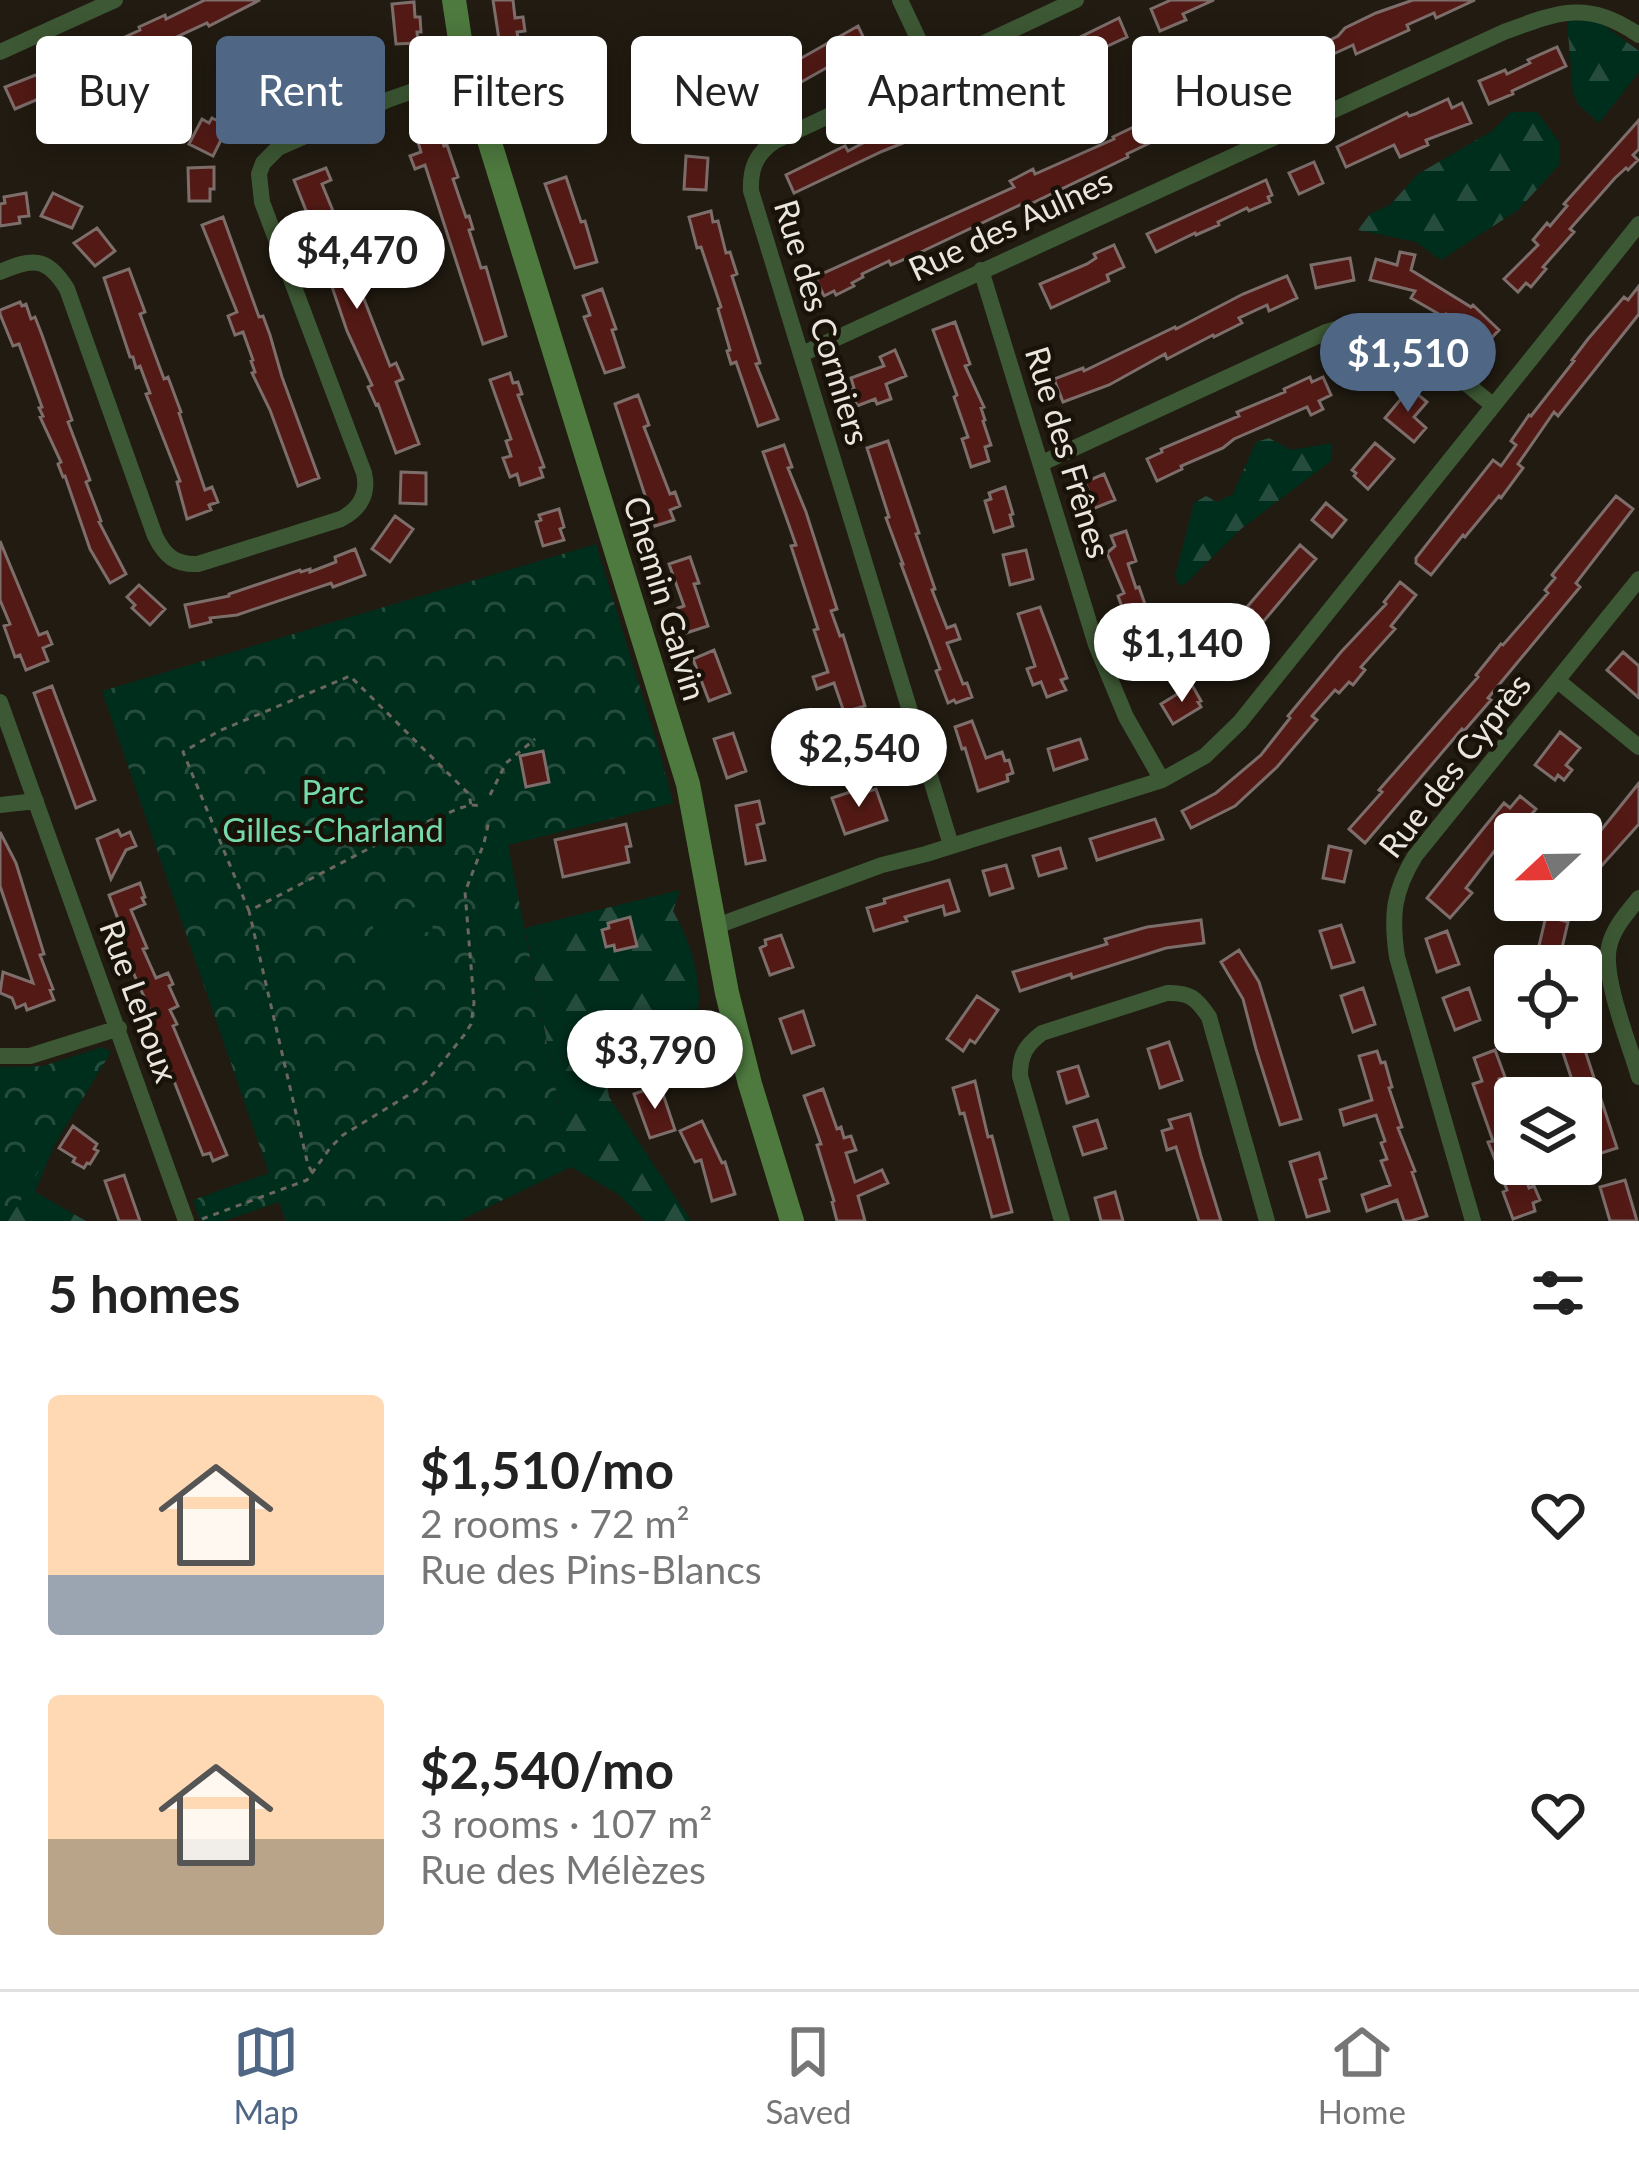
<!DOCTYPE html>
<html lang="en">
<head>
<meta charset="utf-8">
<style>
  :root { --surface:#fff; --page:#f6f6f6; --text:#222; --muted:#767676; --line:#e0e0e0; --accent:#4f6784 }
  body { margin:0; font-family:Lato,sans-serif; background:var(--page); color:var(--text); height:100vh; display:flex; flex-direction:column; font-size:45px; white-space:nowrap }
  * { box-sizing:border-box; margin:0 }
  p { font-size:39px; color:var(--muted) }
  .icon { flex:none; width:66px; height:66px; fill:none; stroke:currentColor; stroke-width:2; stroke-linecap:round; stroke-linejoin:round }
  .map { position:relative; height:1221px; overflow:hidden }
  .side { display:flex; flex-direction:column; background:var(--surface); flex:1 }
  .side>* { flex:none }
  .banner { position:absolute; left:36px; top:36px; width:1569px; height:108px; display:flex; gap:24px }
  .needle { width:78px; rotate:248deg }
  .controls { position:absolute; left:1494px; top:813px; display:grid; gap:24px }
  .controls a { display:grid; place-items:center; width:108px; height:108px; border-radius:12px; background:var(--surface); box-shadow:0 6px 30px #0003; font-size:60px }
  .price { position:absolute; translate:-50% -102px; padding:0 27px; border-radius:42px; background:#fff; color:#222; font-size:39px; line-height:78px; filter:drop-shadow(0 3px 6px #0008) }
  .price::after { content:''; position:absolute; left:50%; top:72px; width:36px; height:27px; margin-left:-18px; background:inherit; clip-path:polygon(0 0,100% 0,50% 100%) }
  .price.selected { background:var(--accent); color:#fff }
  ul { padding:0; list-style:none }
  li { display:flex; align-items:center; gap:36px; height:300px; padding:0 48px }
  li span { display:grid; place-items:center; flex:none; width:336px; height:240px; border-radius:12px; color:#555 }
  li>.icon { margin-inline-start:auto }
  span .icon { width:144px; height:144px; fill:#fffc; stroke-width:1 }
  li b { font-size:51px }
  h2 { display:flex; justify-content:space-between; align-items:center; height:144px; padding:0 48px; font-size:51px }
  .chip { padding:0 42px; border-radius:12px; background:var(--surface); box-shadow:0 6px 30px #0003; font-size:42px; line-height:108px }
  .chip.selected { background:var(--accent); color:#fff }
  .dock { display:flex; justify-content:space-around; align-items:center; height:168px; border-top:3px solid var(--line); background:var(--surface); font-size:33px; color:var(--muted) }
  .dock a { display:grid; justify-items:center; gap:6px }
  .dock .selected { color:var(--accent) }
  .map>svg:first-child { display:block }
  .forest { fill:url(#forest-firs) }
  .park { fill:url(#park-crowns) }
  .pitch { fill:#002e1d }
  .building { fill:#531a15; stroke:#7d6d6b; stroke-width:3 }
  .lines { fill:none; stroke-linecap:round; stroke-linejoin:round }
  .path { stroke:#6c675e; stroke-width:3; stroke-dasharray:6 6; stroke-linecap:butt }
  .street { stroke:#3d5834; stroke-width:16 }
  .secondary { stroke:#4e7a3f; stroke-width:24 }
  .labels { text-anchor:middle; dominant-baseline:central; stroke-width:9; stroke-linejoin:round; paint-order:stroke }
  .street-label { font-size:33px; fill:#eae6df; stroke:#181209 }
  .park-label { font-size:33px; fill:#75dbad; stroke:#181209 }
</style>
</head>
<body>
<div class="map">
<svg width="1639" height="1221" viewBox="0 0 1639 1221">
  <defs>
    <pattern id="forest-firs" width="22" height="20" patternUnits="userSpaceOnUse" patternTransform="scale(3)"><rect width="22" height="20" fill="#002e1d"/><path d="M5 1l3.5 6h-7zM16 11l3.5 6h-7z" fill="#254c3d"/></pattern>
    <pattern id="park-crowns" width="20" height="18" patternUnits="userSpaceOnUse" patternTransform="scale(3)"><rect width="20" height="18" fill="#002e1d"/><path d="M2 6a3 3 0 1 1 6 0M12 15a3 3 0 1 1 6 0" fill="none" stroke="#254c3d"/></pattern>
  </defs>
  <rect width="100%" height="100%" fill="#211b11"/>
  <!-- forest -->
  <path class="forest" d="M1597 20 1639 51V72L1599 123 1579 105 1573 93 1567 21Z
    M1511 112H1537L1560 143 1559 165 1518 210 1441 260 1416 242 1358 230 1370 214 1390 205 1418 174 1492 131Z
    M1269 438 1291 450 1332 443 1331 461 1241 529 1183 586 1177 582 1176 573 1194 503 1206 496 1217 502 1233 494 1256 442Z
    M680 890 673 911C690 941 704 981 697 1017L617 1048 604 1062 609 1097 691 1221H645L618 1194 571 1167 525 928Z
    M0 1067 65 1119 35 1192 86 1221H0Z"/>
  <!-- park -->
  <path class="park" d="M596 544 660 753 673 803 508 845 571 1167 459 1221H286L279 1202 224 1221H200L193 1200 269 1173 102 691Z
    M102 1047 111 1052 8 1221H0V1067L43 1066Z"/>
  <!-- pitch -->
  <path class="pitch" d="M429 905 433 931 375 941 371 914Z
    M434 942 439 969 381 978 377 951Z"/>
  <!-- building -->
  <path class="building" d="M205 0H260L209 26 207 23 88 78 90 83 74 90 71 85 15 109 5 87 79 58 140 30 139 27 165 15 166 19Z
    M493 0H513L515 18 523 17 525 31 517 32 519 44 500 46Z
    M1171 0H1214L1183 14 1186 20 1160 31 1151 9Z
    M1413 0H1475L1436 18 1434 13 1407 25 1409 30 1356 54 1353 45 1327 57 1330 65 1257 101 1255 96 1232 108 1233 110 1176 135 1175 132 1156 140 1127 154 1128 157 1024 207 1022 204 923 251 891 265 889 261 862 274 863 277 852 283 854 286 836 295 834 291 824 296 815 277 1014 187 1010 181 1033 169 1035 174 1114 139 1113 137 1150 119 1146 110 1160 103 1165 114 1182 106 1183 110 1239 84 1238 81 1260 70 1261 72 1304 49 1306 52 1338 36 1345 28 1376 13Z
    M414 2 415 17H420L421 32H417L418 43 396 44 392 4Z
    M1119 18 1127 37 1073 62 1064 45Z
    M858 26 868 47 859 51 860 54 846 61 844 58 796 85 752 105 742 82 773 69 775 73Z
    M368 39 376 59 306 88 304 83 271 97 272 101 245 113 235 91 279 72 276 67 312 52 316 60Z
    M1557 47 1566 66 1512 91 1513 94 1489 104 1479 81 1505 70 1507 74 1530 63 1528 60Z
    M1025 57 1027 62 1033 59 1042 79 957 118 958 121 929 135 928 133 883 151 794 193 786 175 845 146 848 151 876 136 874 132 939 100 942 107 970 93 969 89 1013 69 1010 64Z
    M538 72 560 135 538 142 533 129 530 130 513 81Z
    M711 94 734 114 715 137 692 117Z
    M1448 99 1452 108 1462 103 1471 123 1426 140 1428 145 1400 157 1394 145 1346 167 1337 147 1407 113 1409 116 1415 114Z
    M212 118 228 126 213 156 189 144 202 119 209 123Z
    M1639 120V149L1633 155 1638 160 1628 170 1626 168 1615 178 1570 229 1574 232 1543 267 1546 269 1531 287 1526 283 1518 292 1504 279 1538 245 1533 240 1547 223 1550 226 1567 206 1564 204Z
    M438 128 444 146 447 145 458 177 453 179 466 217 469 216 473 229 469 230 481 268 486 267 506 336 483 344 425 165 415 169 410 156 421 152 416 135Z
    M686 156 708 158 706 190 684 189Z
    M1314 162 1323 183 1299 194 1289 173Z
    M214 167V189H210V201H189L188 168Z
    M326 168 331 180 322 184 342 233 339 235 390 366 396 363 403 379 396 382 419 444 396 453 378 404 376 405 368 387 372 385 347 331 328 275 331 274 294 180Z
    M566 177 581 222 585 221 597 262 575 268 545 184Z
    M1266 180 1272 195 1268 197 1270 202 1249 211 1247 208 1218 222 1219 225 1196 235 1195 233 1156 252 1147 234Z
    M26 193 29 216 19 217 20 223 0 226V204L5 203 4 197Z
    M53 193 82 207 72 228 41 216Z
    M711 211 713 222 718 221 726 253 730 252 737 274 732 276 760 363 756 364 778 419 758 426 736 362 731 364 727 351 730 350 718 309 721 307 701 247 697 248 689 217Z
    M223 217 259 317 263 316 270 335 282 377 319 478 298 486 270 410 252 373 255 372 251 361 253 360 243 332 235 335 228 316 237 312 202 225Z
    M97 228 115 251 95 266 74 243Z
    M1114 245 1124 267 1107 275 1109 281 1051 308 1040 284 1087 264 1096 258 1094 254Z
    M1400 252 1415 255 1411 270 1471 307 1473 305 1499 330 1482 348 1446 314 1444 317 1411 298 1415 291 1370 280 1376 259 1397 265Z
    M1350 258 1354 280 1316 288 1311 265Z
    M129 269 145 312 140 314 164 379 168 377 181 412 179 413 205 490 212 487 218 502 209 505 211 510 187 519 177 482 180 481 146 394 150 393 140 366 136 368 133 357H130L104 278Z
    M1287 276 1297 298 1269 311 1267 305 1239 318 1242 323 1214 337 1213 335 1167 359 1165 354 1109 385 1063 402 1054 379 1083 368 1084 371 1175 327 1176 329 1243 294Z
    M1639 286V314L1558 416 1554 412 1518 464 1523 468 1501 498 1499 496 1465 537 1463 535 1431 575 1416 563V558L1493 460 1501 466 1516 445 1511 441 1529 415 1531 416 1574 361 1572 360 1588 339 1624 297 1628 300Z
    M602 289 616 329 612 330 624 367 605 373 584 317 590 315 583 296Z
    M20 302 22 306 26 304 31 319 35 317 42 335 72 420 68 422 90 480 86 482 101 521 99 522 126 574 110 583 90 549 65 476 63 477 58 464 61 462 40 417 43 416 39 408 42 407 19 344 13 346 0 314V310Z
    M955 322 970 364 965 366 984 407 981 408 985 420 983 421 991 445 985 447 989 461 971 467 962 439 968 437 954 397 957 395 933 330Z
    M895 350 906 376 886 384 891 399 877 404 875 399 857 406 851 390 854 388 851 378 884 366 880 357Z
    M510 373 513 383 518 382 522 394 518 395 544 467 540 468 543 477 520 485 517 474 510 477 503 458 511 456 506 441 511 439 490 380Z
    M1310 377 1312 382 1323 377 1331 395 1319 401 1323 409 1311 415 1307 407 1234 439 1223 448 1181 466 1182 469 1157 481 1147 459 1162 452 1161 449 1239 416 1237 412 1285 392 1284 389Z
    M1410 388 1427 402 1414 417 1426 428 1414 442 1385 418Z
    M638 395 649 425 644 427 670 494 675 492 680 506 670 510 674 520 655 526 615 404Z
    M888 441 919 533 916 534 935 589 932 590 947 628 955 625 960 639 947 643 963 684 967 683 972 697 956 703 954 700 948 703 936 671 940 669 901 564H903L886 518 889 517 867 448Z
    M1375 443 1394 459 1368 489 1354 476 1356 473 1352 470Z
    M784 445 792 467 788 468 806 512 837 609 831 611 840 636 843 635 865 706 844 712 834 683 817 689 813 677 828 672 814 630 818 629 791 546 796 545 763 452Z
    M401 472 426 473V504L400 503Z
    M1104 474 1115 500 1095 508 1085 482Z
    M1005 487 1013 514 1010 515 1013 526 994 532 985 501 991 499 989 493Z
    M1616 496 1633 509 1576 583 1580 587 1488 698 1491 700 1464 731 1462 729 1365 843 1349 829 1382 792 1379 790 1478 677 1476 675 1501 644 1503 645 1548 593 1545 590 1555 578 1552 575Z
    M1326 503 1346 520 1332 537 1312 520Z
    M559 509 564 527 560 529 564 540 543 546 536 522 541 520 539 515Z
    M395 516 413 529 390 562 372 549Z
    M1126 531 1136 561 1128 564 1136 588 1139 587 1154 630 1158 629 1168 650 1141 662 1133 644 1140 641 1129 617 1126 618 1118 596 1124 593 1107 553 1115 546 1111 536Z
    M0 541 39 635 47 632 52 644 43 648 48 661 26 670 20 655 15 657 4 626 10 624 0 600Z
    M1300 545 1316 559 1241 648 1245 650 1226 671 1211 657 1252 610 1247 607Z
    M355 549 365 575 333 587 331 583 237 615 210 618 211 622 190 627 185 605 229 596V594L300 570 301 572 310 569V572L336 562 335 557Z
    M1026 550 1033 579 1010 585 1003 555Z
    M690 557 699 583 694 584 708 626 686 633 678 608 684 606 669 564Z
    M1400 582 1416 595 1391 626 1395 629 1361 667 1365 670 1353 685 1349 682 1339 693 1335 690 1312 716 1317 720 1277 767 1235 806 1191 828 1182 811 1216 793 1261 755 1290 718 1288 716 1341 652 1386 604 1384 602Z
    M139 585 165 609 150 625 132 608 135 605 127 597Z
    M1040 607 1067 678 1061 680 1066 690 1047 697 1041 682 1033 685 1027 669 1035 666 1018 614Z
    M714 650 730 693 709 701 693 659Z
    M1623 652 1639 666V698L1607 670Z
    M1192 685 1201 701 1198 702 1201 707 1173 724 1161 704Z
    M52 686 95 800 76 808 34 693Z
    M972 721 986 758 1002 752 1005 761 1009 760 1013 773 1007 775 1008 781 978 791 965 748 962 749 955 727Z
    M838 724 844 743 821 751 815 732Z
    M1560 732 1580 748 1566 765 1572 770 1564 780 1558 775 1555 780 1535 765Z
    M733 733 746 771 727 778 714 739Z
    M1080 739 1087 759 1054 770 1048 749Z
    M543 751 549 782 526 787 520 756Z
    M1639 783V824L1596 872 1581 894V855Z
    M859 789 860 794 876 789 887 820 845 834 832 798Z
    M1520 796 1536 809 1520 828 1516 825 1496 849 1466 888 1472 893 1450 918 1427 898 1504 803 1510 808Z
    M759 801 764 823 757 825 765 860 746 864 736 806Z
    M1155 819 1163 839 1097 860 1090 839Z
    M626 824 631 846 626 847 629 862 563 877 555 840Z
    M118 830 121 836 130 832 136 846 126 850 111 879 97 839Z
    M0 832 16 863 44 954 40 955 53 989 50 990 54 1000 27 1010 25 1004 16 1008 12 998 0 993 3 972 33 983 0 886Z
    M1329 846 1351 851 1344 882 1323 878Z
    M1060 848 1066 868 1039 876 1033 856Z
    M1006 865 1013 888 990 895 983 871Z
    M949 880 959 911 945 915 943 906 905 917 907 921 874 931 867 908 885 903 884 899Z
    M140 883 145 897 142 898 145 904 131 910 147 948 143 949 156 978 168 973 173 984 169 986 178 1006 170 1010 177 1024 173 1026 227 1155 213 1161 210 1153 203 1155 152 1025 144 1010 149 1008 133 972 121 937 124 935 109 895Z
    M1546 916 1568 922 1562 948 1565 966H1543L1541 951 1538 950Z
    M630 917 637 946 615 951 614 945 606 947 602 930 609 928 608 923Z
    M1201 920 1204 943 1166 948 1072 978 1071 974 1020 991 1013 972 1107 944 1105 939 1147 927Z
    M1341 925 1354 962 1332 968 1320 931Z
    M1447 931 1459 964 1437 972 1426 939Z
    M781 935 793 967 770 975 760 948 766 945 765 940Z
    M1239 950 1259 982 1301 1119 1280 1125 1256 1049 1243 999 1221 962Z
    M1363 988 1375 1024 1353 1032 1341 996Z
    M1469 988 1480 1020 1455 1030 1443 998Z
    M977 996 998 1010 975 1043 970 1040 963 1051 947 1039Z
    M803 1011 814 1045 792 1053 780 1019Z
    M661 1018 667 1031 675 1028 683 1044 650 1060 636 1030Z
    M1556 1032H1579L1617 1148 1595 1155 1582 1113 1581 1098H1578Z
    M1169 1042 1182 1080 1160 1088 1148 1049Z
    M1495 1050 1505 1077 1499 1079 1515 1127V1164H1521L1529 1188 1534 1186 1540 1200 1533 1203 1535 1211 1513 1219 1503 1192 1507 1190 1488 1142 1493 1141 1473 1084 1482 1081 1474 1058Z
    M1377 1051 1381 1063 1385 1062 1392 1087 1389 1088 1402 1127 1398 1128 1415 1171 1412 1172 1427 1216 1411 1221H1404L1397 1200 1367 1211 1362 1195 1390 1185 1381 1161 1387 1159 1381 1143 1385 1141 1376 1115 1344 1125 1340 1110 1372 1100 1359 1056Z
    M1078 1066 1088 1096 1067 1103 1058 1072Z
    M975 1081 988 1137 992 1136 1012 1212 992 1217 964 1113 960 1114 953 1088Z
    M660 1085 675 1130 650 1138 634 1094Z
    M823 1089 837 1129 841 1127 844 1138 851 1136 856 1150 846 1153 855 1182 882 1170 888 1183 858 1196 865 1221H837L832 1202 834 1201 817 1145 821 1144 804 1096Z
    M1190 1114 1201 1156 1221 1221H1199L1176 1147 1167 1150 1162 1131 1172 1128 1169 1120Z
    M1097 1120 1106 1148 1083 1155 1074 1127Z
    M702 1121 722 1163 725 1162 735 1194 712 1201 701 1160 695 1162 680 1131Z
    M73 1126 97 1144 94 1149 98 1151 90 1164 87 1163 84 1168 73 1162 75 1158 59 1148Z
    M1319 1153 1326 1178 1320 1180 1329 1211 1307 1217 1290 1162Z
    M124 1175 140 1221H119L105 1181Z
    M1625 1180 1637 1221H1610L1600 1187Z
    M1115 1192 1123 1221H1101L1095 1198Z"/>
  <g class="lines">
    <!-- path -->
    <path class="path" d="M490 795 506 763 535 739
      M249 911 183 752 219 731 350 676 469 794 471 805
      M312 1172 308 1165 249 911 393 836 460 808 471 805 482 806
      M202 1219 307 1180 330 1148 343 1135 415 1091 428 1080 465 1034 471 1024 474 1003 465 892 484 843 489 821"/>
    <!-- street -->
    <path class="street" d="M900 0 931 66
      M0 52 115 0
      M981 270 1096 645 1126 717 1162 780
      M0 272C32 258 47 256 67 289L155 536C165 556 175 565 198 564L341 519C360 509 369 494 364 473L262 202 259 174 263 163 278 148 390 99 468 72
      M802 354 1504 32C1560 11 1587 0 1639 35
      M1042 463 1326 332C1342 327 1356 322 1373 325 1411 331 1461 381 1493 405
      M1558 681 1639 747
      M0 702 186 1221
      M0 805 36 801
      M951 845 751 191C750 168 756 154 775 141L1076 0
      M1639 898C1627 913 1613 928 1609 947 1602 977 1630 1046 1639 1077
      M714 927 882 865 926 854 1162 780 1205 756 1240 722 1639 224
      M0 1056H30L119 1028
      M1062 1221 1020 1076C1020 1055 1025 1046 1042 1033L1167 993C1190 992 1197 999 1209 1017L1267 1221
      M1473 1221 1397 957C1391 916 1393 892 1415 856L1639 579"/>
    <!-- secondary -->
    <path class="secondary" d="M454 0 461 46 468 72 688 784 727 993 750 1084 792 1221"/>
  </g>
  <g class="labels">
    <!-- street labels -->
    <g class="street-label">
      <text transform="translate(1010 224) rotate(-25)">Rue des Aulnes</text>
      <text transform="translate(823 322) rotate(73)">Rue des Cormiers</text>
      <text transform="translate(1069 452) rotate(73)">Rue des Frênes</text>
      <text transform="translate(666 598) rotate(73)">Chemin Galvin</text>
      <text transform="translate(1454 765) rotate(-52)">Rue des Cyprès</text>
      <text transform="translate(140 1001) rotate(70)">Rue Lehoux</text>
    </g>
    <!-- park labels -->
    <g class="park-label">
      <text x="333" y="791">Parc<tspan x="333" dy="38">Gilles-Charland</tspan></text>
    </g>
  </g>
</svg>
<div class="controls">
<a><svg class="needle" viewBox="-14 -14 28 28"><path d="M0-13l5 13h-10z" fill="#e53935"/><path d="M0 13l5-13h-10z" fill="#767676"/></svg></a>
<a><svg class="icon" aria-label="locate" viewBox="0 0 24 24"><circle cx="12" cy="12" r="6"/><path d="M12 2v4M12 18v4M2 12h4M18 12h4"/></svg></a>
<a><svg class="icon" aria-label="layers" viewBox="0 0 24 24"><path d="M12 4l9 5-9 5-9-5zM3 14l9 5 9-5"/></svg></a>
</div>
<b class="price" style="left:357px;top:312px">$4,470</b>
<b class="price selected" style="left:1408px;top:415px">$1,510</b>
<b class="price" style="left:1182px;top:705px">$1,140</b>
<b class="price" style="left:859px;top:810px">$2,540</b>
<b class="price" style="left:655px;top:1112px">$3,790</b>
<div class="banner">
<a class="chip">Buy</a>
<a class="chip selected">Rent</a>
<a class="chip">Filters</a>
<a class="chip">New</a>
<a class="chip">Apartment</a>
<a class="chip">House</a>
</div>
</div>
<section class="side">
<h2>5 homes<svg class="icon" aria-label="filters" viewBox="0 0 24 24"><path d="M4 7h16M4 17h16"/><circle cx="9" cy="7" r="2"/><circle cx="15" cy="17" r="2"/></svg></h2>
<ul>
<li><span style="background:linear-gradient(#ffd9b3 75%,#9aa5b1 0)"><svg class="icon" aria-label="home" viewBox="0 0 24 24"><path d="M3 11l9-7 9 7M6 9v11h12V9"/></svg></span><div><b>$1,510/mo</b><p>2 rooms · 72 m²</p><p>Rue des Pins-Blancs</p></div><svg class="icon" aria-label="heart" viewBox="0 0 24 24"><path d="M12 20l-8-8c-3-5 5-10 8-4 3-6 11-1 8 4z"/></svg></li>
<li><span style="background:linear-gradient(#ffd9b3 60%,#b9a48a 0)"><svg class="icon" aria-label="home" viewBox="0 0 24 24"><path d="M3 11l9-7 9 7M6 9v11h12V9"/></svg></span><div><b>$2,540/mo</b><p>3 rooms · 107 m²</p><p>Rue des Mélèzes</p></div><svg class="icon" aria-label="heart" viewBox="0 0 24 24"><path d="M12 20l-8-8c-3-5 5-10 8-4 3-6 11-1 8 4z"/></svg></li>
</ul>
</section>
<nav class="dock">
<a class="selected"><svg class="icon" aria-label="map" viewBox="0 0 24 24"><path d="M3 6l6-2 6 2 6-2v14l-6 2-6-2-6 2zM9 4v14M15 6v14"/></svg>Map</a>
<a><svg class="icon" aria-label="saved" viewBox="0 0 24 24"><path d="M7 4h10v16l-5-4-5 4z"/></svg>Saved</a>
<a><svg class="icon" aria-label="home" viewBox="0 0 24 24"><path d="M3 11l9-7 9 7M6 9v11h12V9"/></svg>Home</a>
</nav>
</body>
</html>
